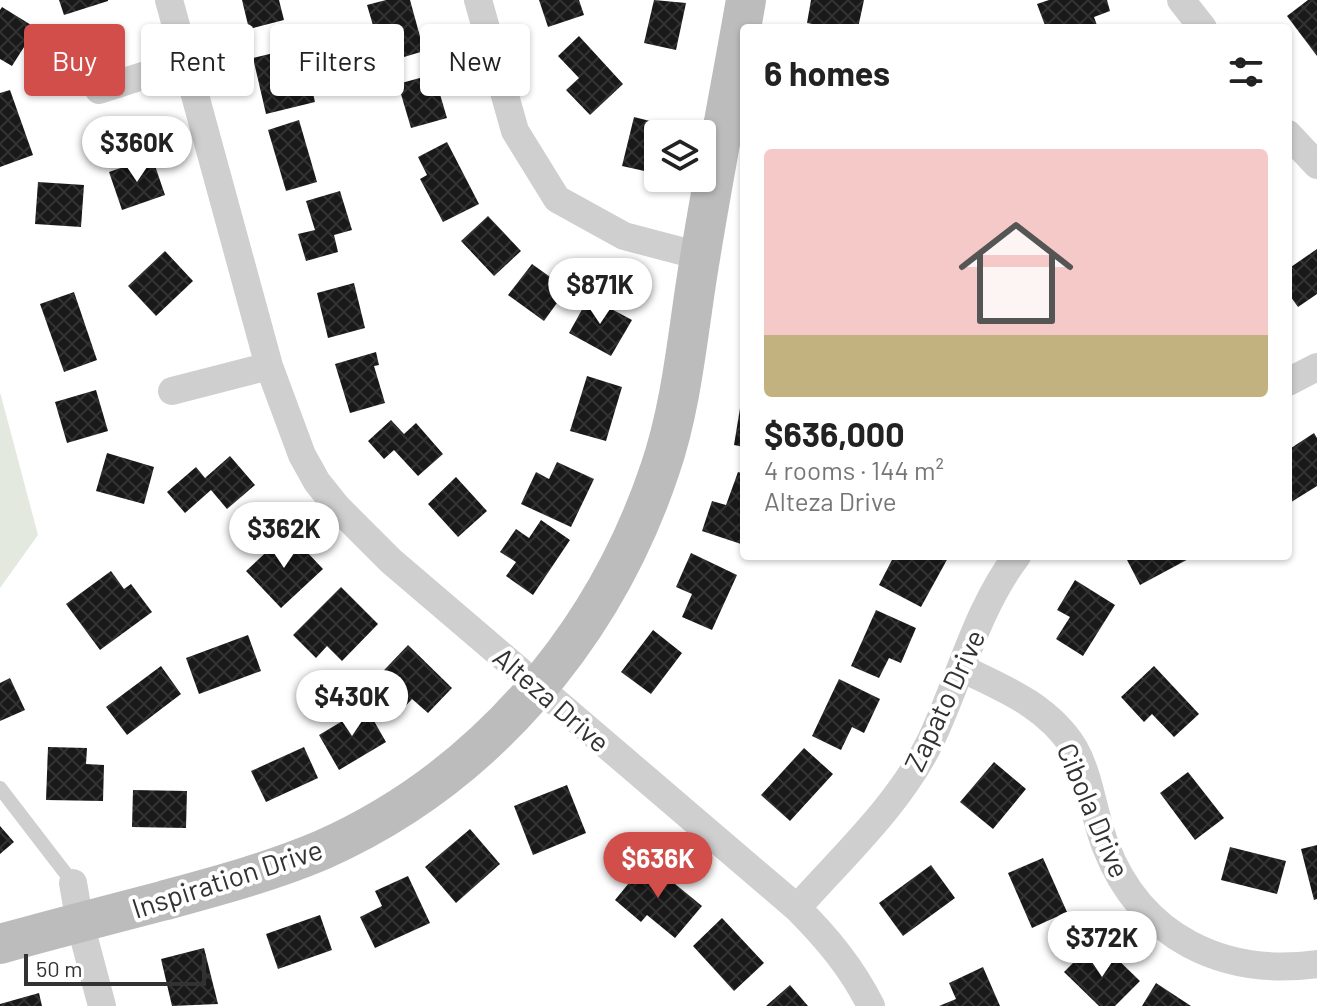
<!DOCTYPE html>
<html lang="en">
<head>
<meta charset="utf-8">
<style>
  :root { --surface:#fff; --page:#f2f2f2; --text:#222; --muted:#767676; --line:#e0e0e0; --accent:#d14e4b }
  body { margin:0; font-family:Barlow,sans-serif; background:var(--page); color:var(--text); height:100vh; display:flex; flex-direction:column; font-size:30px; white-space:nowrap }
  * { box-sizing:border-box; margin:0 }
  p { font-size:26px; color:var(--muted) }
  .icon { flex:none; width:44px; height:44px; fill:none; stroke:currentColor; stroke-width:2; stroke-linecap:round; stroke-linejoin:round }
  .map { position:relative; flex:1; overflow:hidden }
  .details { position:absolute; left:740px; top:24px; width:552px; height:536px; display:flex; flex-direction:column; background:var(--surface); border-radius:8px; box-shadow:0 2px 6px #0004 }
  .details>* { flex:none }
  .banner { position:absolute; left:24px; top:24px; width:596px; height:72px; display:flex; gap:16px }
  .buttons { position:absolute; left:644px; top:120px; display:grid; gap:16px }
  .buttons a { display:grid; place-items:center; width:72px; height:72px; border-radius:8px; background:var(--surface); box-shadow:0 2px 6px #0004; font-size:40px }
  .scale { position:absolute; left:24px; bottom:20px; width:182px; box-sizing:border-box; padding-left:8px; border:4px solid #323232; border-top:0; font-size:22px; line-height:28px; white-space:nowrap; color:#323232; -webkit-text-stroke:6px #fff; paint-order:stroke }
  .price { position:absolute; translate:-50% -68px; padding:0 18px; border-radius:28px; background:#fff; color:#222; font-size:26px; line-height:52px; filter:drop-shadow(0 2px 4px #0008) }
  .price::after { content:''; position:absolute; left:50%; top:48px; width:24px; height:18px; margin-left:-12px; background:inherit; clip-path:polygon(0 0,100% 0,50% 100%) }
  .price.on { background:var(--accent); color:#fff }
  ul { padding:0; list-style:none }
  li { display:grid; align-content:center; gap:16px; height:424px; padding:0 24px }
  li+li { border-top:2px solid var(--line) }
  li span { display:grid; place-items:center; height:248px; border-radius:8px; color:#555 }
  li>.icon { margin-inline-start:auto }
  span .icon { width:144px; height:144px; fill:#fffc; stroke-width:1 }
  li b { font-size:34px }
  h2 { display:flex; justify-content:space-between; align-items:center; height:96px; padding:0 24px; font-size:34px }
  .chip { padding:0 28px; border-radius:8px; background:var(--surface); box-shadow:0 2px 6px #0004; font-size:28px; line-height:72px }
  .chip.on { background:var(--accent); color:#fff }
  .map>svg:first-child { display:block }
  .park { fill:#e3e9df }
  .building { fill:url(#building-cross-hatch) }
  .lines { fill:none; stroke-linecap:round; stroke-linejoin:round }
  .lane { stroke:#cfcfcf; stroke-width:14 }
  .street { stroke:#cfcfcf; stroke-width:28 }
  .secondary { stroke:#bcbcbc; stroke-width:40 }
  .labels { text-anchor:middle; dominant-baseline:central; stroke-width:8; stroke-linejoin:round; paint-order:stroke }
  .street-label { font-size:28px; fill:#323232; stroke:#fff }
</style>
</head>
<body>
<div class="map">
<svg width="1317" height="1006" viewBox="0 0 1317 1006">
  <defs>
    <pattern id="building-cross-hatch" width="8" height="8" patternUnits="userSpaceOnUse" patternTransform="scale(2)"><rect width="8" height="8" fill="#191919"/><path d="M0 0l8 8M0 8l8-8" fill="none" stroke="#323232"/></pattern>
  </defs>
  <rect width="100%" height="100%" fill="#fff"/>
  <!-- park -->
  <path class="park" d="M0 392 38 535 0 588Z"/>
  <!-- building -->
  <path class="building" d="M59 0H108V1L64 15Z
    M242 0H279L284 20 249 29Z
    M386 0H410L424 51 384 63 367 5Z
    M539 0H579L584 15 548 27Z
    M654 0 686 3 676 50 644 43Z
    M811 0H864L858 28H822L823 26 807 23Z
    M1049 0H1107L1110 11 1094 17 1098 28H1046L1037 4Z
    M1308 0H1317V56L1287 16Z
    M2 7 36 28 12 66 0 59V10Z
    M579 36 623 84 590 115 566 90 579 78 558 56Z
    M282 51 286 68 306 63 315 102 266 114 253 58Z
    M434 74 447 118 411 128 398 84Z
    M10 90 33 155 0 167V93Z
    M634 117 670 126 668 134H658V174L622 166Z
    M299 120 317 182 286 191 268 130Z
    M447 142 479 204 443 222 420 179 427 175 418 157Z
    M152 157 165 195 122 210 109 172Z
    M38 182 84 185 81 227 35 224Z
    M340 191 352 230 334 235 338 252 306 261 298 234 315 230 306 201Z
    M488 216 521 251 494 276 461 241Z
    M1317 249V294L1298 307 1288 293V269Z
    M165 251 193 281 156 316 128 286Z
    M532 264 567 289 544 321 508 295Z
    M354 283 365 328 328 338 317 293Z
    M74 292 97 360 64 372 40 304Z
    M589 297 632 320 611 356 569 333Z
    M376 352 379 365 374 366 385 403 350 413 335 364Z
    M587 376 622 387 606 441 570 431Z
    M96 390 108 431 67 443 55 402Z
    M742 396H744V447L734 445Z
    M391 420 404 434 416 423 443 454 418 476 394 450 384 459 368 441Z
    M1314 433 1317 438V486L1288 504V450Z
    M107 453 154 467 144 504 96 491Z
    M230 456 255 485 227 509 211 490 185 513 167 492 196 467 205 478Z
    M557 462 594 479 571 527 521 504 536 472 549 479Z
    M738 472 744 474V545L702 531 712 501 726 505Z
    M456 477 487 511 458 537 428 504Z
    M541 520 570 540 533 595 506 576 516 562 500 552 516 529 529 538Z
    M288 532 323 569 281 608 246 571Z
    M691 553 737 575 712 630 682 617 692 594 676 587Z
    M894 556H949L921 607 879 585Z
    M1125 556H1194L1140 585Z
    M111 571 124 589 131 584 152 612 100 650 66 604Z
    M1075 580 1115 605 1083 656 1056 639 1070 617 1057 610Z
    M341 587 378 624 342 661 327 646 316 658 293 635Z
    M876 610 916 628 901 663 889 658 879 678 851 666Z
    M653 630 682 653 651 694 621 672Z
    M248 635 261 671 199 694 186 658Z
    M408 645 452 688 428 713 412 699 398 714 369 686Z
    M161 666 181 694 127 735 106 707Z
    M1154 666 1199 714 1174 737 1152 714 1144 722 1121 697Z
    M10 678 25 710 0 721V683Z
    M839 679 880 699 864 733 852 727 841 750 812 736Z
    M366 707 386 742 339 770 319 735Z
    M48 747 87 748 86 764 104 765 103 801 46 800Z
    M304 747 318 778 266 802 251 771Z
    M804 748 833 774 790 821 761 795Z
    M994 762 1026 789 993 829 960 802Z
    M1188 772 1224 818 1195 840 1160 793Z
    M567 785 586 833 533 855 514 806Z
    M133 790 187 791 186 828 132 827Z
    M0 826 14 842 0 854Z
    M470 829 500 864 456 903 425 867Z
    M1317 845V899L1314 900 1301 849Z
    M1230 847 1286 861 1277 894 1221 880Z
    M1043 858 1067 912 1032 928 1008 873Z
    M647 861 702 906 675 938 647 915 641 922 615 900Z
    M931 865 955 898 903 936 879 903Z
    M408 876 430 923 375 948 360 917 382 906 375 891Z
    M320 915 332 950 278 969 266 934Z
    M722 918 764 963 734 991 693 946Z
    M204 948 218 1004 172 1006 161 959Z
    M1086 950 1099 963 1110 952 1140 981 1115 1006H1099L1064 972Z
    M983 967 1000 1006H939L956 999 949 983Z
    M1156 983 1191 1006H1142Z
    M790 985 808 1006H766Z
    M39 993 42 1006H0V1004Z"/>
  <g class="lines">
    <!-- lane -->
    <path class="lane" d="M0 788 73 883"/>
    <!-- street -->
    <path class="street" d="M169 0 269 366 302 455 317 482 337 507 391 561 797 908C827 938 852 968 871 1006
      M478 0 515 131 557 199 624 236 700 256
      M1181 0 1203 28
      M99 90 186 62
      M1288 134 1317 165
      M1288 382 1317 367
      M172 391 269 366
      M961 668C1003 688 1048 706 1074 748 1091 778 1093 815 1106 847 1141 937 1223 977 1317 964
      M73 883 80 923 102 1006
      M797 908C843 856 900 804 931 740 960 679 976 610 1017 556"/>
    <!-- secondary -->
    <path class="secondary" d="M0 944C54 929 108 915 162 901 217 886 270 872 322 850 484 778 604 636 660 469 683 402 688 328 700 258 714 172 731 86 746 0"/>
  </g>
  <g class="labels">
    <!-- street labels -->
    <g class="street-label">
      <text transform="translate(552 699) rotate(41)">Alteza Drive</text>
      <text transform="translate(944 700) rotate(-65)">Zapato Drive</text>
      <text transform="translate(1094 810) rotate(67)">Cibola Drive</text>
      <text transform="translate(227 878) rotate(-18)">Inspiration Drive</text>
    </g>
  </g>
</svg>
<div class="buttons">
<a><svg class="icon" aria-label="layers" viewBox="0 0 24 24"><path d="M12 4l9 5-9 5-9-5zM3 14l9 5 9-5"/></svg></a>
</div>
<div class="scale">50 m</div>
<b class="price" style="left:137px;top:184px">$360K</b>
<b class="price" style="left:600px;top:326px">$871K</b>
<b class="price" style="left:284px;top:570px">$362K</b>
<b class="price" style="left:352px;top:738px">$430K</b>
<b class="price on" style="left:658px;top:900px">$636K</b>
<b class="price" style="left:1102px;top:979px">$372K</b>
<div class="banner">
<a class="chip on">Buy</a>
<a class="chip">Rent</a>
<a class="chip">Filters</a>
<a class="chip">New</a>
</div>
<section class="details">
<h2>6 homes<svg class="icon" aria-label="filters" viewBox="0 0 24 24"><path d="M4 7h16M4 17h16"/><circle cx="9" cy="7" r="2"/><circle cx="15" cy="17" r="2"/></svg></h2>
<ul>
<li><span style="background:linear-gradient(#f6c9c9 75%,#c2b280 0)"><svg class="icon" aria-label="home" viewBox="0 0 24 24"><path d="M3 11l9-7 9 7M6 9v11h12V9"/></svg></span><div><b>$636,000</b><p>4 rooms · 144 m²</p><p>Alteza Drive</p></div></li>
</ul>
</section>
</div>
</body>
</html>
